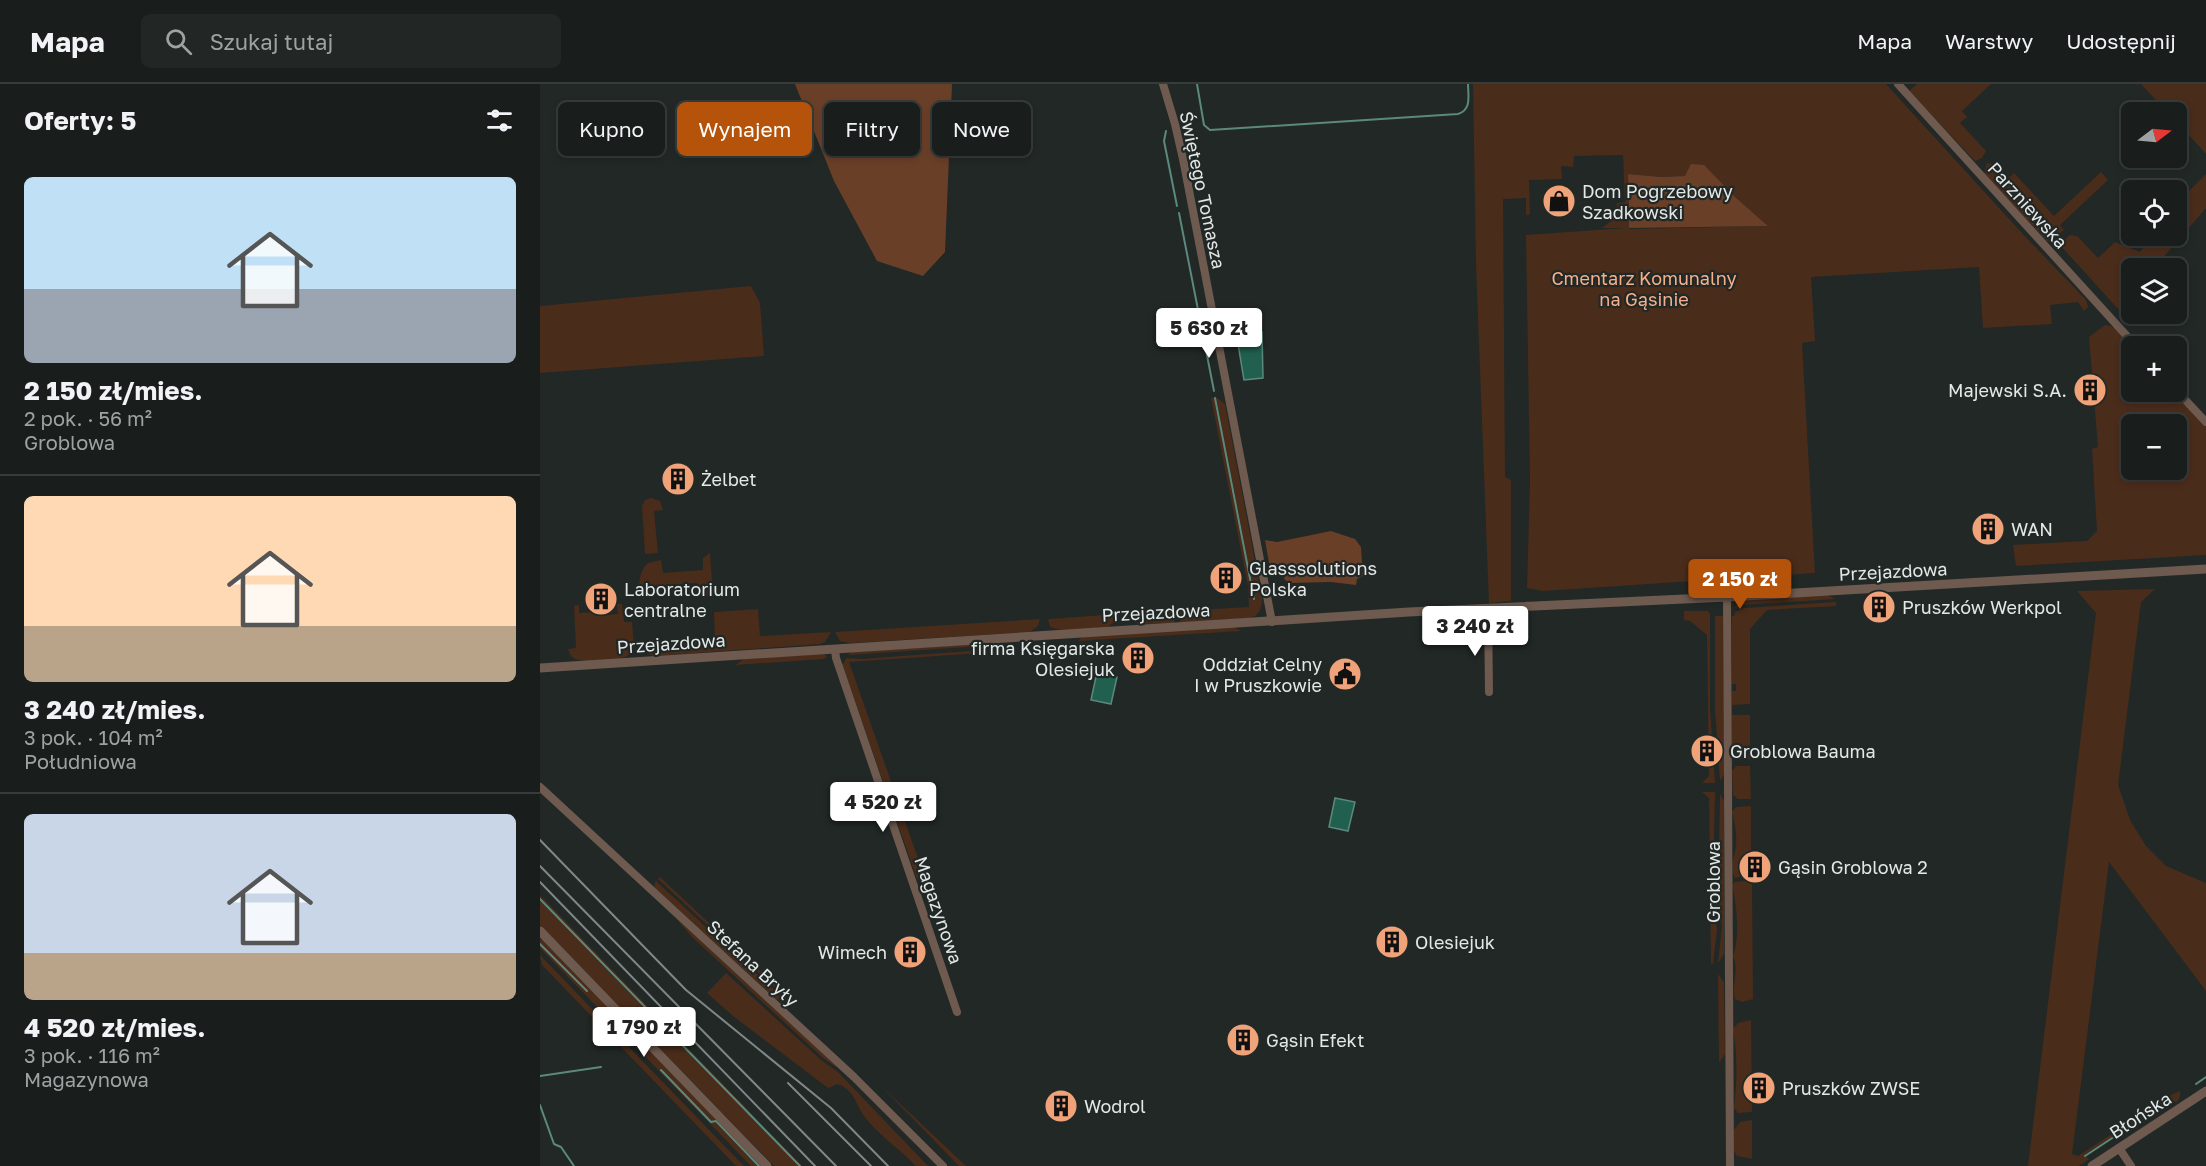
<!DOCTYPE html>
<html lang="pl">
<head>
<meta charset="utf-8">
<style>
  :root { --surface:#191e1c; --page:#222725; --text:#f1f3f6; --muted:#9fa2a3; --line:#373c3b; --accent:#b45309 }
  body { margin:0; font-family:"Golos Text",sans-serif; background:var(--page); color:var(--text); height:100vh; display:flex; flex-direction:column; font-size:22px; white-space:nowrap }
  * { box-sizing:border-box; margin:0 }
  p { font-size:20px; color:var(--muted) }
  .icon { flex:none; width:33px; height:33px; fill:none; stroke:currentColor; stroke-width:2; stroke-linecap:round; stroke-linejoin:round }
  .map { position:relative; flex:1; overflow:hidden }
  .panel { display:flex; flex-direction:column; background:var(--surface); width:540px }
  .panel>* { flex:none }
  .top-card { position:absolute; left:18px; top:18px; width:570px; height:54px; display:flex; gap:12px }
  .needle { width:39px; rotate:74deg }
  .tools { position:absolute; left:1581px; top:18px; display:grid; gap:12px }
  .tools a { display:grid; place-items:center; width:66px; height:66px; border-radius:9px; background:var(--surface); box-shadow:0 3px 9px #0003,0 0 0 2px var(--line); font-size:30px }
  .price { position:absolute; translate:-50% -51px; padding:0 14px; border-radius:6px; background:#fff; color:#222; font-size:20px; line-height:39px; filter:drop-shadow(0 2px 3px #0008) }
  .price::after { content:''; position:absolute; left:50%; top:36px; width:18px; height:14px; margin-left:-9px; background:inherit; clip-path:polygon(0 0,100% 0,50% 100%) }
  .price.active { background:var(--accent); color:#fff }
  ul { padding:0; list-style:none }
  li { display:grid; align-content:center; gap:12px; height:318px; padding:0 24px }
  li+li { border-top:2px solid var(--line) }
  li span { display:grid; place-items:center; height:186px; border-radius:9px; color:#555 }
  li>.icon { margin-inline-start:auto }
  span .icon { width:108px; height:108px; fill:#fffc; stroke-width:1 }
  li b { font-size:26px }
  h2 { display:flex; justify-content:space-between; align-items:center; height:72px; padding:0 24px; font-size:26px }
  .chip { padding:0 21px; border-radius:9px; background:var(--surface); box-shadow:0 3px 9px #0003,0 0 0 2px var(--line); font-size:21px; line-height:54px }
  .chip.active { background:var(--accent); color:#fff }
  header { display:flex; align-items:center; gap:36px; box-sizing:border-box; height:84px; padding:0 30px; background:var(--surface); border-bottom:2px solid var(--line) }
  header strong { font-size:28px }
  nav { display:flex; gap:33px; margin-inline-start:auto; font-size:21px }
  .search { width:420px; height:54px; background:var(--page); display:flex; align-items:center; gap:15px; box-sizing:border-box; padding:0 21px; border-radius:9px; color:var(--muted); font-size:22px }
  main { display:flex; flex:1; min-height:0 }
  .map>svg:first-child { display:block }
  .green { fill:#4a2c1b; fill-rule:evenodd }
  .forest { fill:#6a3f28 }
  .water { fill:#21604f; stroke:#5b897d; stroke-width:1.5 }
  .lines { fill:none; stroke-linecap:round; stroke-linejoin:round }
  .stream { stroke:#5b897d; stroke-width:2 }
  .minor { stroke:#6e5a4f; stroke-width:8 }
  .tertiary { stroke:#6e5a4f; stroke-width:9 }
  .rail { stroke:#818786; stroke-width:2 }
  .labels { text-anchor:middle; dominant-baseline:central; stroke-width:4.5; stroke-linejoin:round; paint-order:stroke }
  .street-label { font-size:18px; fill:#e3e8e7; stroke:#212826 }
  .poi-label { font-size:18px; fill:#e3e8e7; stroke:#212826; text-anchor:start }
  .park-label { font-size:18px; fill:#f7af89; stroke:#212826 }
</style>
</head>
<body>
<header>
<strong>Mapa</strong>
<div class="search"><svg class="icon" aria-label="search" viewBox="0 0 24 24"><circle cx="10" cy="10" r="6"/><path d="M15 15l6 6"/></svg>Szukaj tutaj</div>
<nav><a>Mapa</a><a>Warstwy</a><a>Udostępnij</a></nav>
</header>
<main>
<section class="panel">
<h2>Oferty: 5<svg class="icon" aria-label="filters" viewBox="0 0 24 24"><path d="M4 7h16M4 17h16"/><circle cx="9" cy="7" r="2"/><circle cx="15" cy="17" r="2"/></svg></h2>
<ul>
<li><span style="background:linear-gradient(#bfe0f5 60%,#9aa5b1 0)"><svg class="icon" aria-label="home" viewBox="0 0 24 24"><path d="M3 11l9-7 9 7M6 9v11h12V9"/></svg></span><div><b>2 150 zł/mies.</b><p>2 pok. · 56 m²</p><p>Groblowa</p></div></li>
<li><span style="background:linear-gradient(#ffd9b3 70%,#b9a48a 0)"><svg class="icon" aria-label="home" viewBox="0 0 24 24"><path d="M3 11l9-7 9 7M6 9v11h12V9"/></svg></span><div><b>3 240 zł/mies.</b><p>3 pok. · 104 m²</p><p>Południowa</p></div></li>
<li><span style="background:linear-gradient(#c9d6e8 75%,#b9a48a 0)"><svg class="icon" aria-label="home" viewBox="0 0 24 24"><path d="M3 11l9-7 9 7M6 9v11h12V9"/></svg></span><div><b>4 520 zł/mies.</b><p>3 pok. · 116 m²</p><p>Magazynowa</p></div></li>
</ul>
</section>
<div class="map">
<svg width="1666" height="1082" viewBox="0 0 1666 1082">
  <rect width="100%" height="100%" fill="#212826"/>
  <!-- green -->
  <path class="green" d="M933 0H1346L1480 147 1546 216 1548 223 1544 227 1538 218 1510 221 1512 240 1443 244 1439 183 1271 193 1275 257 1262 259 1275 489 1003 507 987 504 990 395 986 151 1086 144H1062L1075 134 1077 119 1085 118 1083 71 1034 72 1033 83 1021 82 1022 95 989 96 990 130 986 131V114L963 115 965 393 971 396V517L949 519 936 181ZM1088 90 1121 93 1145 92 1194 112 1228 142 1089 145Z
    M1377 0H1451L1422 27 1427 33 1420 39 1446 67 1442 74 1435 77 1369 7Z
    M1601 0H1666V70L1646 48C1651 33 1641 23 1626 27Z
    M1447 79 1454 80 1465 92 1470 93 1474 89 1514 132 1561 88 1568 96 1520 141 1524 146 1511 157H1507L1444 90Z
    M1666 90V124L1614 184H1592L1591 211 1579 226 1519 160 1530 151 1537 152 1558 174 1575 158 1600 168 1609 156 1607 152H1636L1637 119Z
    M211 202 220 219 224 272 0 289V222Z
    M1565 241C1577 241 1584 254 1592 262V308H1634L1666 343V471L1476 482 1473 461 1547 457 1557 447 1552 365 1558 363 1549 253ZM1592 340H1636V386H1592Z
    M676 313 685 320 722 513C722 524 720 532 709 534L640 539V535H634V539L598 540 588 530 709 523 708 502 671 314H674L715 514Z
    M111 414 120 417 123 426 114 427 118 469 105 470 102 422 105 416Z
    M170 469 173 512 158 513 157 499 106 502V510H101V503L99 502C100 493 101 485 108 479L121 476 123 489 163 486V474Z
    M1615 505 1601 518 1578 701 1590 736 1606 762 1626 782 1666 799V907L1569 778 1532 1070 1538 1072 1633 1010 1640 1007V1013L1637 1018 1631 1017 1596 1040 1591 1039 1588 1043 1544 1071 1549 1075 1539 1082H1488L1556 529 1537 507Z
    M1287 511 1295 515 1203 521 1194 525 1198 520 1206 516Z
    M1296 518V522L1227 526 1210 545V620L1192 621V607H1196V600H1192V532H1194L1195 528 1204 524Z
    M77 520H82L84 538H92L94 561 92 569C84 577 41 581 32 573 30 571 29 568 28 565L36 564 34 522 39 521V529L55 528 56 532 78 530Z
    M218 525 220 552 291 548 285 558 280 560 114 572C107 570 104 568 103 560L175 555 174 528Z
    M1144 527H1168L1170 530V625L1175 699H1162L1169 692 1167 551 1150 537 1144 536Z
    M578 530C576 535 574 539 569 542 560 547 520 548 510 543L508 536 509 535Z
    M1175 532H1183L1184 690 1180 697 1175 625Z
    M500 535 498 542 490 548 311 559 300 557 295 548Z
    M693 543 701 547 538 557 542 553Z
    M439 560 442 562 308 571 312 568Z
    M444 566 445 571 441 569 309 578 386 797 383 798 377 795 302 580 304 579 306 574 321 575Z
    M283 570 287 572 284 575 195 581 204 575Z
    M1192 631H1210V675H1196L1192 672Z
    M1196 682H1210L1211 715H1198L1193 711 1192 687Z
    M1162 708H1175L1173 804 1177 846 1173 880H1171L1169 714Z
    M1180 710 1184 717V870L1178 879 1182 843 1178 810Z
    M1211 722V790L1195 794C1189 784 1195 772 1196 761 1197 750 1195 739 1192 728L1196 723Z
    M120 793 246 911 245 913 118 795Z
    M116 797 244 915 237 916 116 805 114 801Z
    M1206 797 1212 798 1213 915 1202 918 1195 915C1191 900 1200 887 1193 872 1200 855 1197 820 1192 801L1195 798Z
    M0 811 262 1082H234L0 841Z
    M135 833 297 982 296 983 283 974 152 853Z
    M0 855 3 856 222 1082H211L0 864Z
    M0 871 204 1082H196L2 881Z
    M186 889 281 976 298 988 388 1082H376C361 1066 336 1049 324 1032 316 1020 313 1004 297 1000L289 1004 284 1001 193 932 167 909Z
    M1178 890 1184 898 1185 970 1179 979Z
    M1211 936 1212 1028 1198 1029 1194 1024C1197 994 1198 976 1193 945L1198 939Z
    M338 999 426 1082H419Z
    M1212 1036V1075L1197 1072 1194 1067V1046L1200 1038Z"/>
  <!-- forest -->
  <path class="forest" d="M255 0H412L405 168 383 192 337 177 294 97Z
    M1151 80 1164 81 1194 112 1228 142 1089 144 1088 90 1121 93 1145 92Z
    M791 447 815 455 821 463 823 492 817 495 816 501 791 498 750 499 745 496 740 485 729 479 725 456 737 458Z"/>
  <!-- water -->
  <path class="water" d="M696 248H722L723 294 704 296Z
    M557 588 577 593 571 620 551 616Z
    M795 714 815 718 808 747 789 743Z"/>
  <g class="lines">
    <!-- stream -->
    <path class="stream" d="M657 0 664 41 670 46 918 30C932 26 928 11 928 0
      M626 47 624 57 637 122
      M639 129 674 307
      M675 314 714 515
      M0 815 260 1082
      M0 860 47 907
      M121 986 171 1038 176 1037 219 1082
      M0 992 61 983
      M1656 1000 1666 993
      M0 1021 14 1060 21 1063 34 1082
      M1545 1072 1595 1039"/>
    <!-- minor -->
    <path class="minor" d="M623 0 635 40 643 75 732 538
      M1358 0 1596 262
      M1636 306 1666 338
      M1187 513 1190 1082
      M948 524 949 608
      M295 565 296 574 417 928
      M0 703 314 993 403 1082
      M1579 1064 1591 1082"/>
    <!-- tertiary -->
    <path class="tertiary" d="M0 584 869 528 1187 513 1666 485
      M0 847 227 1082
      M1552 1082 1666 1007"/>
    <!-- rail -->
    <path class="rail" d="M0 756 146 906 291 1024 348 1082
      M0 782 296 1082
      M0 798 275 1082
      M248 999 331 1082"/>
  </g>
  <!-- icons -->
  <defs>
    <symbol id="shop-disc" viewBox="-11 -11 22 22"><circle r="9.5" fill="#f0a278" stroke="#212826"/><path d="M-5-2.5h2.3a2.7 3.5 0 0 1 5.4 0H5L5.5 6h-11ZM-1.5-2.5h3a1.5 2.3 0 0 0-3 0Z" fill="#111"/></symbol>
    <symbol id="building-disc" viewBox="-11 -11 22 22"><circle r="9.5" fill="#f0a278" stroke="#212826"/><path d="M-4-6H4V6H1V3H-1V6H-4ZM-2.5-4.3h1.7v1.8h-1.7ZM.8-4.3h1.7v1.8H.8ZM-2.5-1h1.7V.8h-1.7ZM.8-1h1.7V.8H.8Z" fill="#111"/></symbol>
    <symbol id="civic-disc" viewBox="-11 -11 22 22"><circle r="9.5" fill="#f0a278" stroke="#212826"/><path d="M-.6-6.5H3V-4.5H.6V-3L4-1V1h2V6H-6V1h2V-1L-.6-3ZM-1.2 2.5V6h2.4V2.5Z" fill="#111"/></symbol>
  </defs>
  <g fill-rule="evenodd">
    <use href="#shop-disc" x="1000" y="98" width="38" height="38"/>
    <use href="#building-disc" x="1531" y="287" width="38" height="38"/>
    <use href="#building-disc" x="119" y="376" width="38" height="38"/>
    <use href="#building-disc" x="1429" y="426" width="38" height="38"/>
    <use href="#building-disc" x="667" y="475" width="38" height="38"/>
    <use href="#building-disc" x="42" y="496" width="38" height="38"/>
    <use href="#building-disc" x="1320" y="504" width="38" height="38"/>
    <use href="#building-disc" x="579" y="555" width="38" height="38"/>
    <use href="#civic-disc" x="786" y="571" width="38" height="38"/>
    <use href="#building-disc" x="1148" y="648" width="38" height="38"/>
    <use href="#building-disc" x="1196" y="764" width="38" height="38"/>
    <use href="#building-disc" x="833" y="839" width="38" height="38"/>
    <use href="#building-disc" x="351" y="849" width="38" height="38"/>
    <use href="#building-disc" x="684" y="937" width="38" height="38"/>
    <use href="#building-disc" x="1200" y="985" width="38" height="38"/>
    <use href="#building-disc" x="502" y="1003" width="38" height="38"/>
  </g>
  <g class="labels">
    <!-- street labels -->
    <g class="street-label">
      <text transform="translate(663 106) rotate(78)">Świętego Tomasza</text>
      <text transform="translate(1488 121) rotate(48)">Parzniewska</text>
      <text transform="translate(1353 487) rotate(-3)">Przejazdowa</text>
      <text transform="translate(616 528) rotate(-3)">Przejazdowa</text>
      <text transform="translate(131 559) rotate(-4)">Przejazdowa</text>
      <text transform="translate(1173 798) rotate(-90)">Groblowa</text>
      <text transform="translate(399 826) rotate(71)">Magazynowa</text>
      <text transform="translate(213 879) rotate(43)">Stefana Bryły</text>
      <text transform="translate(1600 1031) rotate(-33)">Błońska</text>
    </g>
    <!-- poi labels -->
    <g class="poi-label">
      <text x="1042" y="107">Dom Pogrzebowy<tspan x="1042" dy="21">Szadkowski</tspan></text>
      <text x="1527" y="306" text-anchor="end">Majewski S.A.</text>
      <text x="161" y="395">Żelbet</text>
      <text x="1471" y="445">WAN</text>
      <text x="709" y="484">Glasssolutions<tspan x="709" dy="21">Polska</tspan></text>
      <text x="84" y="505">Laboratorium<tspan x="84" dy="21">centralne</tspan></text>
      <text x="1362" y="523">Pruszków Werkpol</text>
      <text x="575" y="564" text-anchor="end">firma Księgarska<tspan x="575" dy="21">Olesiejuk</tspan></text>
      <text x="782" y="580" text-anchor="end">Oddział Celny<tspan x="782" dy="21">I w Pruszkowie</tspan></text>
      <text x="1190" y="667">Groblowa Bauma</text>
      <text x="1238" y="783">Gąsin Groblowa 2</text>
      <text x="875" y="858">Olesiejuk</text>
      <text x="347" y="868" text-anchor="end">Wimech</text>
      <text x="726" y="956">Gąsin Efekt</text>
      <text x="1242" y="1004">Pruszków ZWSE</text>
      <text x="544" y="1022">Wodrol</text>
    </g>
    <!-- park labels -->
    <g class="park-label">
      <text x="1104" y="194">Cmentarz Komunalny<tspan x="1104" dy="21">na Gąsinie</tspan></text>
    </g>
  </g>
</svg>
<div class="tools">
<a><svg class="needle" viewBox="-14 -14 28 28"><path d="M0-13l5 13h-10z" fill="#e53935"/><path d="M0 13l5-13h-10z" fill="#9fa2a3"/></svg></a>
<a><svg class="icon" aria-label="locate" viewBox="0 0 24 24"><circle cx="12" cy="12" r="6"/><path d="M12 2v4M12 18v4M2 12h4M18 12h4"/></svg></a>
<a><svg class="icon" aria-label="layers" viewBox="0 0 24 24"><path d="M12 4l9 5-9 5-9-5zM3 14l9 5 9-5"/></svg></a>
<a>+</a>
<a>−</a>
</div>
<b class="price" style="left:669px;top:275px">5 630 zł</b>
<b class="price active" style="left:1200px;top:526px">2 150 zł</b>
<b class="price" style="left:935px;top:573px">3 240 zł</b>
<b class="price" style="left:343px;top:749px">4 520 zł</b>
<b class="price" style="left:104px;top:974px">1 790 zł</b>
<div class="top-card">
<a class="chip">Kupno</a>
<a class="chip active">Wynajem</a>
<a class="chip">Filtry</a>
<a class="chip">Nowe</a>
</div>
</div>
</main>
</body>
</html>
